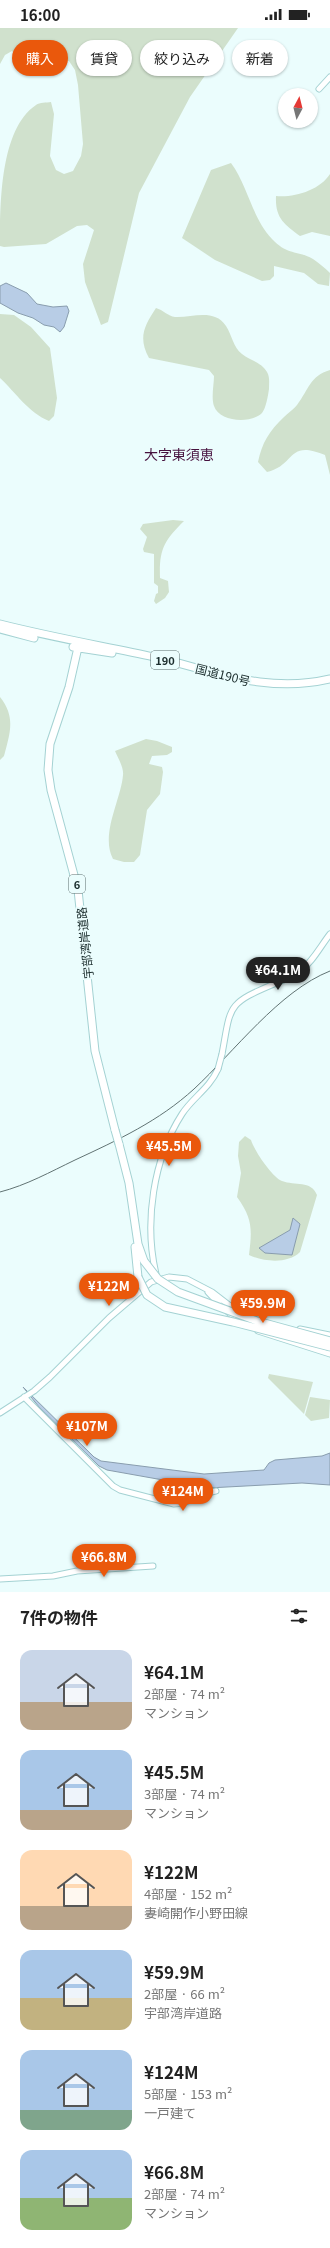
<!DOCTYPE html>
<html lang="ja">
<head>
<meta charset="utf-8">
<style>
  :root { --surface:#fff; --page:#f2f2f2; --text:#222; --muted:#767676; --accent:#ea580c }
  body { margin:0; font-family:Georgia,"Noto Sans JP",serif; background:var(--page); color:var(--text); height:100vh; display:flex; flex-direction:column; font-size:15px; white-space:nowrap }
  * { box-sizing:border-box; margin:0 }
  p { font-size:13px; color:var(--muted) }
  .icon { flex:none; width:22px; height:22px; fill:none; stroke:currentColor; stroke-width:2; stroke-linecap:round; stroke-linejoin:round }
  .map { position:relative; height:1564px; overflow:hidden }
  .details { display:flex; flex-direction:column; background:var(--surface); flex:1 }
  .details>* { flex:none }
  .hud { position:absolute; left:12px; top:12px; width:306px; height:36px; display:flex; gap:8px }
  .needle { width:26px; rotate:7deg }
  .tools { position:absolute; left:278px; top:60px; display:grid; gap:8px }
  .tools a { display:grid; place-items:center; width:40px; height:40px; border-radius:50%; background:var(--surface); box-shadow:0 1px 3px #0004; font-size:20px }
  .price { position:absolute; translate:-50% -34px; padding:0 9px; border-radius:14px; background:var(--accent); color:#fff; font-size:13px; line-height:26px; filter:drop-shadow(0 1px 2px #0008) }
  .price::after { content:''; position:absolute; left:50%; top:24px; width:12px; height:9px; margin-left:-6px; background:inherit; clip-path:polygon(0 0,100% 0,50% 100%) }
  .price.on { background:#222; color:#fff }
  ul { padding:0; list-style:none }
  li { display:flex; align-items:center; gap:12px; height:100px; padding:0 20px }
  li span { display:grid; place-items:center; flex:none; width:112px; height:80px; border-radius:12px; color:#555 }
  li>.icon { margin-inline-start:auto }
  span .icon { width:48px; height:48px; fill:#fffc; stroke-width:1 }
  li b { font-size:17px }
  h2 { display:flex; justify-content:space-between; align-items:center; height:48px; padding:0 20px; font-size:17px }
  .chip { padding:0 14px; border-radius:18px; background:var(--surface); box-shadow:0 1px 3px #0004; font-size:14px; line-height:36px }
  .chip.on { background:var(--accent); color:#fff }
  .status { display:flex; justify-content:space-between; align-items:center; height:28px; padding:0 20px; background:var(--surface); direction:ltr }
  .status svg { height:11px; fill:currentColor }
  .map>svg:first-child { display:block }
  .green { fill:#d0e1cd }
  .water { fill:#b8cde6; stroke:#899dae }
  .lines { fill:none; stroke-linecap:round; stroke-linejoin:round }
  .secondary-casing { stroke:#a4d2d3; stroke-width:7 }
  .highway-casing { stroke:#a4d2d3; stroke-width:9 }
  .secondary { stroke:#fff; stroke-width:5 }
  .highway { stroke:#fff; stroke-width:7 }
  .rail { stroke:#617373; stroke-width:1 }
  .secondary-bridge-casing { stroke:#a4d2d3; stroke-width:7; stroke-linecap:butt }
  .highway-bridge-casing { stroke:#a4d2d3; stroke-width:9; stroke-linecap:butt }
  .secondary-bridge { stroke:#fff; stroke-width:5 }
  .highway-bridge { stroke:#fff; stroke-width:7 }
  .labels { text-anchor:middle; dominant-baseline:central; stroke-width:4; stroke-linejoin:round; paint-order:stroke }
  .shield { fill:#ebfdfd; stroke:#596b6b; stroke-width:1 }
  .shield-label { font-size:11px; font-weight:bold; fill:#1b2d2d }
  .street-label { font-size:12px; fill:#1b2d2d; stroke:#ebfdfd }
  .quarter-label { font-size:14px; fill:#46113e; stroke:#ebfdfd }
</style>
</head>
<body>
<div class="status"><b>16:00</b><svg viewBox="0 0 49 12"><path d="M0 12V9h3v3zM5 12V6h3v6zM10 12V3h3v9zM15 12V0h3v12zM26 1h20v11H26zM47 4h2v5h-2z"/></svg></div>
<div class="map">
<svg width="330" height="1564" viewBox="0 0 330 1564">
  <rect width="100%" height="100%" fill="#ebfdfd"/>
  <!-- green -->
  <path class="green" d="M0 0H238L190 69 139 165 108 294 101 297 85 254 83 236 94 202 87 197 77 198 46 216 4 219 0 218C0 176 0 101 36 77 40 74 46 75 51 74L54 86 50 128 56 142 64 146 73 143 81 128 83 116 78 57 75 42 69 33 58 31 44 42 32 44 12 23 5 27 0 36Z
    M231 135C248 158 252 190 272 211 288 228 298 222 313 231 319 235 325 240 330 245L329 258 318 256 304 245 274 238V248L270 252 262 253 215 232 182 210 211 142Z
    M330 146V208L312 204 300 208C284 196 275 190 276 168 294 170 320 162 330 146Z
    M156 280C163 282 168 288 175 289 192 290 214 280 226 298 232 307 233 319 242 326 251 333 261 334 267 344 270 349 269 355 269 361 268 368 266 380 262 385 251 396 219 394 214 378 211 370 214 356 214 348L209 342 149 330C138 310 144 298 156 280Z
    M0 286 14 287 31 299 50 320 57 370 54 388 49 393C29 385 16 365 0 350Z
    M330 342V447L325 427C287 411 296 437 267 444L258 434C262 415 269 403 284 389 288 385 294 381 297 377 309 361 310 348 330 342Z
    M173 492 184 493C164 513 159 521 160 550L168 553 169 564 165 570 156 576 154 573 156 566 158 565V558L154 555V526L144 524 143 521 147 509 140 501 143 496Z
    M0 669C16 689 10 705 4 728L0 732Z
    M146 711 157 713 172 719V724L167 727 152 728 149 736 162 739 163 744 160 766 147 782 140 827 134 834H124L113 831C100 806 121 772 123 747 124 740 118 730 115 723Z
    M245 1108 251 1112C254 1122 272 1149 282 1153 295 1158 311 1152 317 1167L300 1224C288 1236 264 1234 249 1227 252 1202 253 1191 237 1169L241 1145 238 1128 239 1114Z
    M269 1346 313 1354 304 1386 268 1350Z
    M310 1369 330 1372 329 1390 311 1393 305 1387Z"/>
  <!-- water -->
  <path class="water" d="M6 255 27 265 37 276 53 279 67 278 69 283 64 299 60 304 54 299 44 297 33 290 18 285 0 275V258Z
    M293 1190 300 1196 292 1227 265 1225 259 1220 290 1202Z
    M23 1359 94 1429 101 1433 204 1446 264 1442 269 1435 275 1432 322 1428 330 1425V1457L302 1455 208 1460 107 1442 99 1438 39 1379Z"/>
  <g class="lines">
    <defs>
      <path id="secondary" d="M319 61 330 49
        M222 1026C231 978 226 976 274 956 282 952 291 950 299 944 312 935 320 919 330 906
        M156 1246C144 1195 153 1131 182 1086 193 1069 209 1061 218 1041
        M208 1264 222 1279
        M228 1284 242 1295
        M300 1301 330 1307
        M258 1303 330 1326
        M24 1369 113 1458 120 1462 174 1476C188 1476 202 1465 216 1463
        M0 1385 34 1363 50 1349 109 1290 151 1254 169 1249 187 1251 212 1264 238 1284
        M0 1551 53 1548 77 1543 153 1538"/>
      <path id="highway" d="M0 596C51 609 103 618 154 629 215 643 266 666 330 651
        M0 601 34 610
        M79 615 69 659 50 716 48 742 51 762 78 862 95 1023 115 1102
        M73 619 112 625
        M119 1116 129 1155 138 1216 144 1233
        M135 1219 138 1249"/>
    </defs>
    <!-- secondary casing -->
    <use href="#secondary" class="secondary-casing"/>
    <!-- highway casing -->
    <use href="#highway" class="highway-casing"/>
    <!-- secondary -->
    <use href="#secondary" class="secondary"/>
    <!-- highway -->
    <use href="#highway" class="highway"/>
    <!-- rail -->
    <path class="rail" d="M0 1164C27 1157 50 1144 75 1132 118 1112 159 1093 194 1061 234 1024 279 963 330 943"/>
    <defs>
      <path id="secondary-bridge" d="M218 1041 222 1026"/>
      <path id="highway-bridge" d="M115 1102 119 1116
        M144 1233 158 1251 178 1264 257 1293 330 1313
        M138 1249 147 1267 165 1279 233 1294 330 1319"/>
    </defs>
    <!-- secondary-bridge casing -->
    <use href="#secondary-bridge" class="secondary-bridge-casing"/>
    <!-- highway-bridge casing -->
    <use href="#highway-bridge" class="highway-bridge-casing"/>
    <!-- secondary-bridge -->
    <use href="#secondary-bridge" class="secondary-bridge"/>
    <!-- highway-bridge -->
    <use href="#highway-bridge" class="highway-bridge"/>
  </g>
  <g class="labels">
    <!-- shield labels -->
    <g class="shield">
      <rect x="151" y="623" width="28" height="18" rx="3"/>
      <rect x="69" y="847" width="16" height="18" rx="3"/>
    </g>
    <g class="shield-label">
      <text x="165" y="632">190</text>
      <text x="77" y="856">6</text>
    </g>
    <!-- street labels -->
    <g class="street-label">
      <text transform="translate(223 646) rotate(14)">国道190号</text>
      <text transform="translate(84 915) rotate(-96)">宇部湾岸道路</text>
    </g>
    <!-- quarter labels -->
    <g class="quarter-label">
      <text x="179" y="426">大字東須恵</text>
    </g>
  </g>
</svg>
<div class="tools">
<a><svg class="needle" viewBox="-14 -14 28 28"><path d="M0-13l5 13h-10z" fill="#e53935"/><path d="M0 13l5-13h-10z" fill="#767676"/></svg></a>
</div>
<b class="price on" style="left:278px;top:963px">¥64.1M</b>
<b class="price" style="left:169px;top:1139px">¥45.5M</b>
<b class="price" style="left:109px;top:1279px">¥122M</b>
<b class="price" style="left:263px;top:1296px">¥59.9M</b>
<b class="price" style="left:87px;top:1419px">¥107M</b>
<b class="price" style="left:183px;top:1484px">¥124M</b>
<b class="price" style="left:104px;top:1550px">¥66.8M</b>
<div class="hud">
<a class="chip on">購入</a>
<a class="chip">賃貸</a>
<a class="chip">絞り込み</a>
<a class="chip">新着</a>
</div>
</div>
<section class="details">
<h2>7件の物件<svg class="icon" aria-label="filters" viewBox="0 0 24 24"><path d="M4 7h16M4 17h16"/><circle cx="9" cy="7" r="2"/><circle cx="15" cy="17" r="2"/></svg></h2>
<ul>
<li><span style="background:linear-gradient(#c9d6e8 65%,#b9a48a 0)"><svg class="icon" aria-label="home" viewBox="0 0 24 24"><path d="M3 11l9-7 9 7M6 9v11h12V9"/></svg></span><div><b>¥64.1M</b><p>2部屋 · 74 m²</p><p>マンション</p></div></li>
<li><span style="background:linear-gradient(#a9c7e8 75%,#b9a48a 0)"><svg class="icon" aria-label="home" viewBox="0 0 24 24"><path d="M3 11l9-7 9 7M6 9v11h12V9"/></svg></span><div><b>¥45.5M</b><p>3部屋 · 74 m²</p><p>マンション</p></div></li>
<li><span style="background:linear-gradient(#ffd9b3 70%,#b9a48a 0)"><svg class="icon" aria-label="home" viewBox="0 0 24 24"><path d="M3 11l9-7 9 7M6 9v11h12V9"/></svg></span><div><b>¥122M</b><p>4部屋 · 152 m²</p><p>妻崎開作小野田線</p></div></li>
<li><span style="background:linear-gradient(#a9c7e8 60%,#c2b280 0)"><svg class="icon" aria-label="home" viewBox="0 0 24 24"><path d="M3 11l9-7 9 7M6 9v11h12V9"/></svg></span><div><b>¥59.9M</b><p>2部屋 · 66 m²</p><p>宇部湾岸道路</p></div></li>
<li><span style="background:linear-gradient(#a9c7e8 75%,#7fa58c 0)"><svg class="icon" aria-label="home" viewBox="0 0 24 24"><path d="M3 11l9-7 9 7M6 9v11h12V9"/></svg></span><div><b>¥124M</b><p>5部屋 · 153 m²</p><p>一戸建て</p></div></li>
<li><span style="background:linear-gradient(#a9c7e8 60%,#8fb573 0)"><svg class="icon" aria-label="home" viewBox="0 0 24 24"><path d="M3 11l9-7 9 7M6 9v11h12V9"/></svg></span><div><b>¥66.8M</b><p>2部屋 · 74 m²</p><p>マンション</p></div></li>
</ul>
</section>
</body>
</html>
